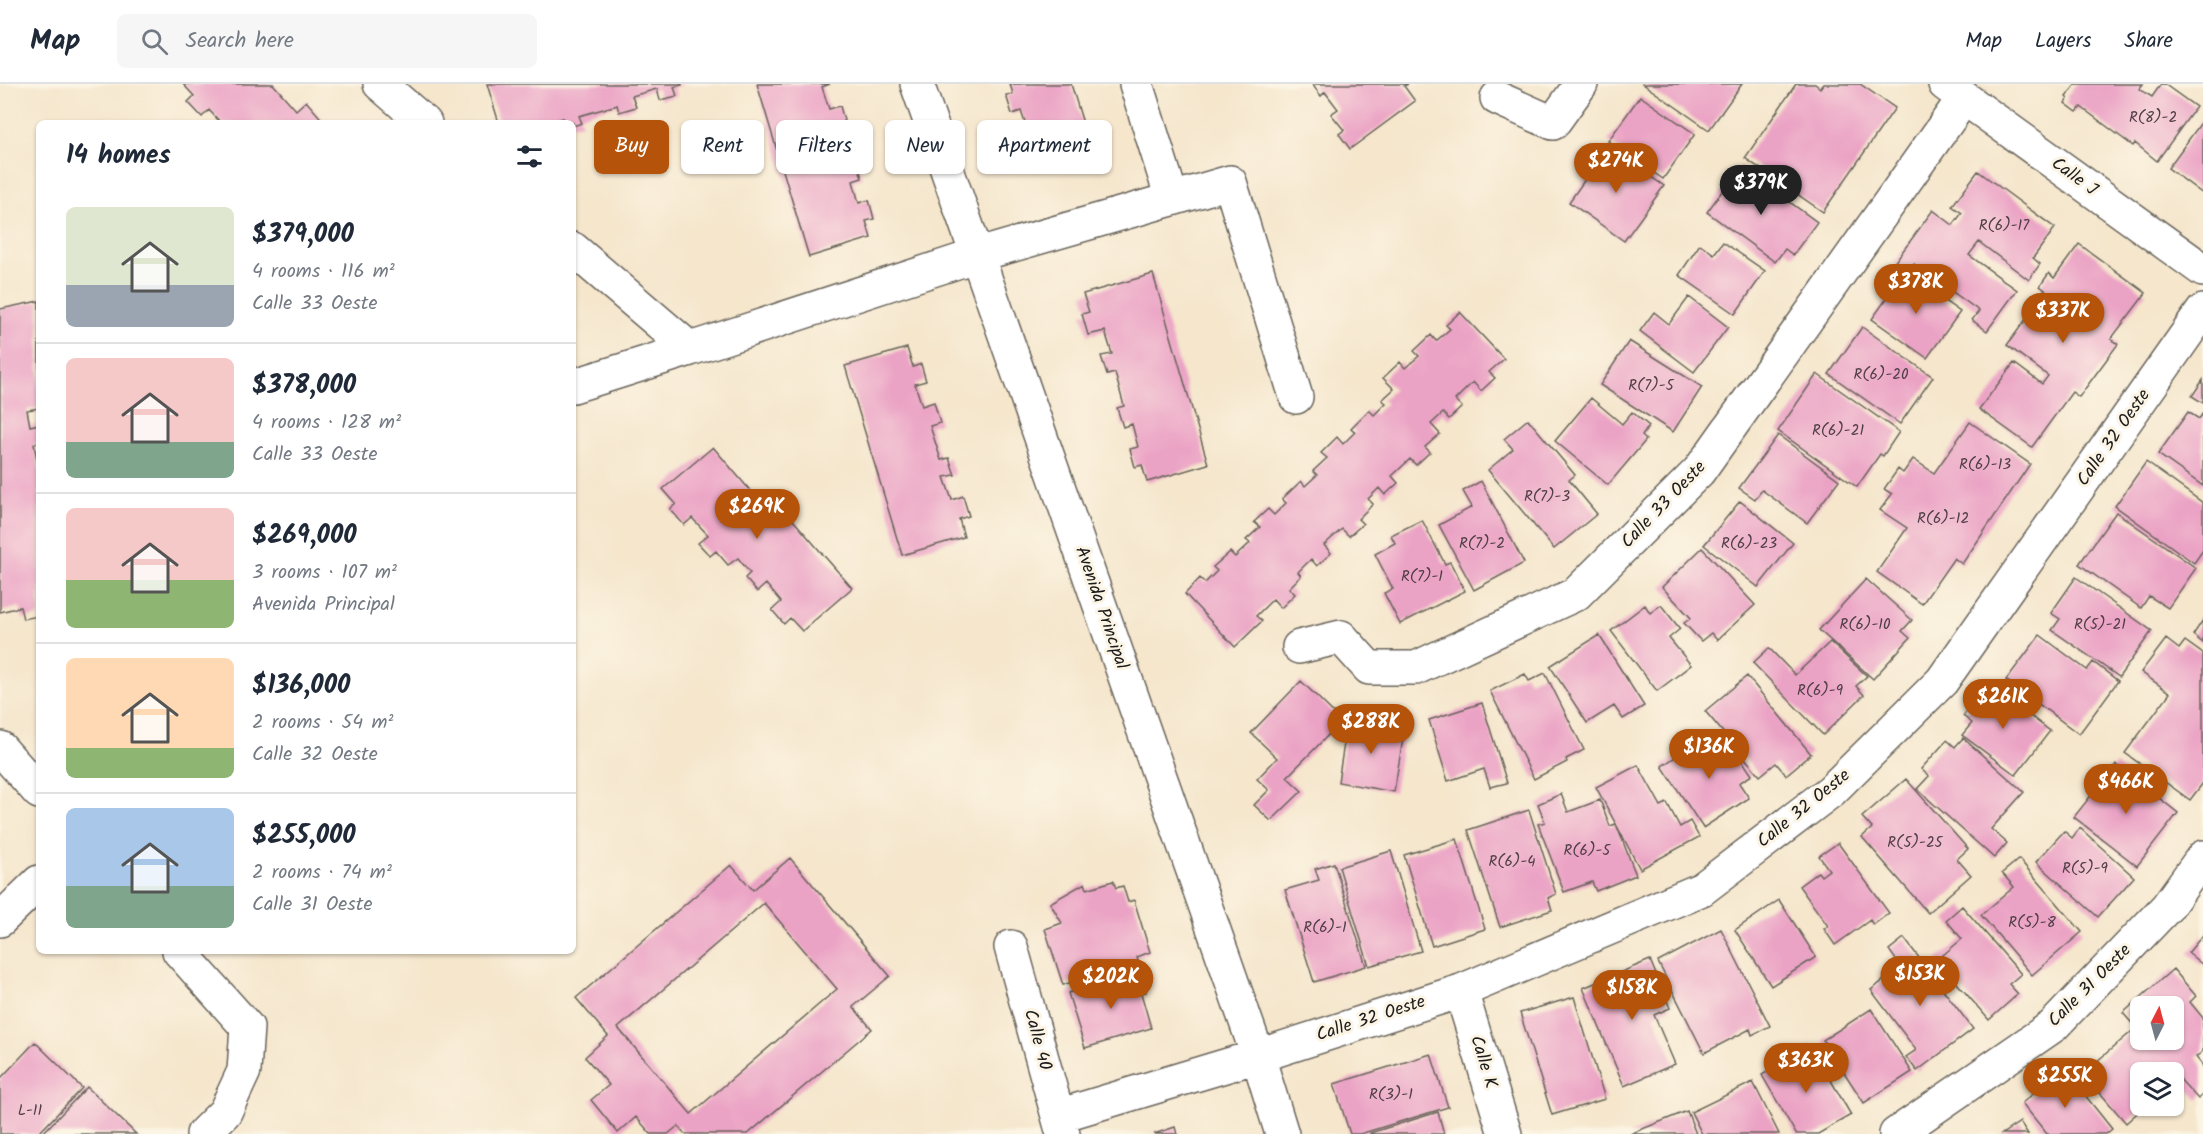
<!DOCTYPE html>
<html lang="en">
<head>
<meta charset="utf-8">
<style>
  :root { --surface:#fff; --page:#f6f6f7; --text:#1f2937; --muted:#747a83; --line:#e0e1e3; --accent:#b45309 }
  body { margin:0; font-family:Kalam,sans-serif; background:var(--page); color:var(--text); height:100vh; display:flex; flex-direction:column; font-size:22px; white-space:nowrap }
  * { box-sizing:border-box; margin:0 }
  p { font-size:20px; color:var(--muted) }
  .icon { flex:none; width:33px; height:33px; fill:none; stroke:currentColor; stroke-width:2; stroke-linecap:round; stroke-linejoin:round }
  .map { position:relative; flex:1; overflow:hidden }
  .side { position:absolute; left:36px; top:36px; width:540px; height:834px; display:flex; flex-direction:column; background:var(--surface); border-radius:9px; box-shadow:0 2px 4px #0004 }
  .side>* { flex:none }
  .guide { position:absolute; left:594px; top:36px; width:570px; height:54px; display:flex; gap:12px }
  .needle { width:39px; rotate:6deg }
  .fabs { position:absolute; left:2130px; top:912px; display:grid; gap:12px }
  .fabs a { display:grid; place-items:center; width:54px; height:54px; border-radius:9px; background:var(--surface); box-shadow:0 2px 4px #0004; font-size:30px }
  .price { position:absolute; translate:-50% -51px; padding:0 14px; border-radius:21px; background:var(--accent); color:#fff; font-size:20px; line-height:39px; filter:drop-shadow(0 2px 3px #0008) }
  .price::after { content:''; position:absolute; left:50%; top:36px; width:18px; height:14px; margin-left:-9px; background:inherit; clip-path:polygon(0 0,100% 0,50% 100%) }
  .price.active { background:#222; color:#fff }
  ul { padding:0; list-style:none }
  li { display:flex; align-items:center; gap:18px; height:150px; padding:0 30px }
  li+li { border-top:2px solid var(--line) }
  li span { display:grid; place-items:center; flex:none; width:168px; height:120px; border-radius:9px; color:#555 }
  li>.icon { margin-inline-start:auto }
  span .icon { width:72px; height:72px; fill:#fffc; stroke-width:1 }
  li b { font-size:26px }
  h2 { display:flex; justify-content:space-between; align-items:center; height:72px; padding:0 30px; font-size:26px }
  .pill { padding:0 21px; border-radius:9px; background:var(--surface); box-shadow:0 2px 4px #0004; font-size:21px; line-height:54px }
  .pill.active { background:var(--accent); color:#fff }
  header { display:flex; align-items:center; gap:36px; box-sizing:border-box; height:84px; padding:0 30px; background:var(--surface); border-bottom:2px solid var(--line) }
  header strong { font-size:28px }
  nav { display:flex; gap:33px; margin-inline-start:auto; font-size:21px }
  .search { width:420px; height:54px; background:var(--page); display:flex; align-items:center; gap:15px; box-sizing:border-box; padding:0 21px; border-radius:9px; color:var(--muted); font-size:22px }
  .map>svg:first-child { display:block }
  .building { fill:#eba3c5; fill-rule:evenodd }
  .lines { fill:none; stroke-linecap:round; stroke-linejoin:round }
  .minor-casing { stroke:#68635a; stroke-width:36 }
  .minor { stroke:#fff; stroke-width:33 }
  .labels { text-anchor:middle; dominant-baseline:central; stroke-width:6; stroke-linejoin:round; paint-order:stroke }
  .number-label { font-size:15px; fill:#503e46 }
  .street-label { font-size:18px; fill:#1c1c1c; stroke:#fcf5e5 }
</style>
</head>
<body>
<header>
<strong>Map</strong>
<div class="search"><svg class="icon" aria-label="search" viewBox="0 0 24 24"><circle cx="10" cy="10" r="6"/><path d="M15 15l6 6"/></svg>Search here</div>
<nav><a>Map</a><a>Layers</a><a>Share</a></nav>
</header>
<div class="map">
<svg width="2203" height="1050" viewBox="0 0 2203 1050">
  <rect width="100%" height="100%" fill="#fcf5e5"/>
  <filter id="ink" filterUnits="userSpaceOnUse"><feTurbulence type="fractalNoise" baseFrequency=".0167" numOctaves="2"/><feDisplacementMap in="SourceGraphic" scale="12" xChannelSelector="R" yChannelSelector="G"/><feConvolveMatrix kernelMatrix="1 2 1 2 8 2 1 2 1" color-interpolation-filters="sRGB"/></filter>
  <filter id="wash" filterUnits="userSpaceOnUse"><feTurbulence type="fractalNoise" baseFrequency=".008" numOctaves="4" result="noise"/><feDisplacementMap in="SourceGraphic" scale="24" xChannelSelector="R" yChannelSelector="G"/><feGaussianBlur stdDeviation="1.35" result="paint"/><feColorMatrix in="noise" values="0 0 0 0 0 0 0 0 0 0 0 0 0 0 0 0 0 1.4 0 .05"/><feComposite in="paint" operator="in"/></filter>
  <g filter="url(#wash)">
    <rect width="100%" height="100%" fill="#f5e6cc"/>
    <g id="blocks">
      <!-- building -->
      <path class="building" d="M183 0H273L296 26 306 17 325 39H221L209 26 202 33 188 18 194 12Z
        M487 0H682V1L674 3 677 12 660 16 657 5 632 12 636 23 619 28 617 21 579 32 582 39 573 42V39H565L563 34 547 39H499Z
        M757 0H830L822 3 829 25 840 22 845 40 837 43 848 78 856 75 862 94 853 97 859 119 869 116 874 135 866 137 871 154 809 173Z
        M1010 0H1071L1086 49 1092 47 1098 67 1035 86 1030 68 1024 70 1018 51 1028 48 1021 27 1012 30 1006 11 1013 10Z
        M1312 0H1408L1404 2 1415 17 1350 65 1339 50 1344 46 1331 30 1338 25 1325 8 1321 12Z
        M1643 0H1742L1709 46Z
        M1796 0H1815L1820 4 1823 0H1860L1895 24 1823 128 1745 74Z
        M2076 0H2143L2139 5 2152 13 2161 0H2164L2196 23 2157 77 2135 59 2133 62 2081 23 2077 28 2065 19 2068 15 2066 13Z
        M1640 12 1695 50 1663 95 1608 57Z
        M2203 36V110L2168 84Z
        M1608 63 1664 102 1624 157 1569 118Z
        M1740 82 1817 138 1793 171 1785 165 1775 178 1707 128Z
        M1978 87 2055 144 2033 174 2040 180 2029 196 1979 158 1969 171 2017 206 1987 247 1972 236 1979 227 1914 180 1907 189 1894 179 1933 126 1953 141 1962 129 1952 122Z
        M1723 158 1765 187 1735 230 1679 191 1700 160 1714 170Z
        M2079 160 2146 209 2111 255 2118 260 2079 313 2072 308 2032 363 1979 325 2014 279 2042 300 2048 292 2007 261 2041 215 2059 229 2065 221 2040 202 2049 189 2054 194Z
        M1905 189 1960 228 1927 274 1872 235Z
        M1153 190 1208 380 1147 398 1142 381 1135 383 1130 365 1138 363 1132 340 1123 343 1117 324 1124 322 1115 289 1107 291 1101 272 1112 270 1105 247 1088 251 1082 230 1089 228 1083 210Z
        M1689 213 1728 243 1694 288 1640 247 1654 228 1669 240Z
        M39 217V324L27 326 30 342 39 340V359L34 360 39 385V532L23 535 20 523 0 528V225Z
        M1460 228 1504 275 1489 288 1495 294 1481 307 1473 298 1455 316 1462 323 1449 335 1443 329 1431 340 1440 350 1425 363 1430 368 1416 381 1410 375 1392 392 1398 399 1385 411 1379 404 1368 415 1373 420 1358 435 1363 440 1349 452 1342 445 1324 461 1331 469 1317 482 1311 475 1298 488 1301 492 1289 504 1295 510 1281 524 1273 515 1256 532 1262 537 1235 563 1185 510 1200 494 1205 499 1217 487 1213 483 1230 468 1235 473 1250 459 1246 456 1260 443 1254 438 1268 425 1274 431 1286 419 1282 415 1301 397 1305 402 1317 391 1313 387 1327 374 1321 369 1337 353 1343 360 1355 348 1351 344 1369 326 1374 331 1386 319 1382 316 1394 305 1383 294 1400 278 1405 284 1419 272 1414 267 1431 251 1436 257 1450 245 1446 241Z
        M1862 243 1933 293 1900 340 1829 290Z
        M1629 257 1702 303 1673 348 1600 301Z
        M907 264 913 283 921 280 926 297 915 300 922 322 934 318 940 339 930 342 941 376 949 374 955 391 944 393 952 416 963 412 969 432 959 435 964 453 902 471 845 282Z
        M1817 290 1899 348 1883 372 1880 370 1857 403 1778 347Z
        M2203 296V319L2192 312Z
        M1591 314 1622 340 1632 328 1649 342 1642 352 1646 356 1608 401 1555 357Z
        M2188 328 2199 335 2203 329V402L2158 370Z
        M1528 335 1575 391 1569 396 1597 430 1554 465 1488 386 1513 365 1504 355Z
        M1970 338 2030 380 1962 480 1954 474 1922 520 1877 488 1907 444 1880 426 1892 410 1884 405 1898 385 1903 389 1913 375 1934 389Z
        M1778 351 1839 396 1807 439 1762 406 1755 415 1739 404Z
        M713 363 777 438 787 429 852 504 802 547 790 534 784 540 772 526 781 518 766 500 757 508 745 494 750 489 738 474 728 481 716 467 710 472 698 459 708 451 692 434 684 441 670 425 676 420 663 405Z
        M2146 378 2203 419V466L2194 479 2115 422Z
        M1481 397 1524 479 1474 506 1439 441 1472 423 1463 407Z
        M1740 417 1793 459 1758 503 1704 461Z
        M2116 428 2196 484 2168 524 2149 512 2141 524 2079 480Z
        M1422 436 1445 480 1450 478 1465 507 1400 540 1384 509 1393 505 1375 470 1395 459 1391 451Z
        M1702 464 1755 521 1717 556 1711 549 1701 557 1684 539 1691 534 1662 503Z
        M2076 493 2152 547 2119 593 2052 546 2060 535 2051 529Z
        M1866 495 1912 536 1902 547 1910 554 1873 595 1819 546Z
        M1645 521 1650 529 1661 521 1680 545 1669 554 1691 581 1657 607 1611 547Z
        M2203 536V559L2193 551Z
        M1599 551 1644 622 1623 635 1614 622 1587 639 1550 582Z
        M2040 551 2087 586 2093 578 2118 597 2079 650 2006 596Z
        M2166 555 2179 565 2185 557 2203 570V699L2190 716 2125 669 2170 609 2141 588Z
        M1830 558 1867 592 1856 602 1864 611 1823 651 1753 579 1769 564 1795 591Z
        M1545 589 1584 666 1566 675 1567 678 1534 695 1490 607 1525 590 1529 597Z
        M1747 592 1811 670 1786 691 1776 679 1760 692 1705 627Z
        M1301 597 1342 637 1287 693 1302 707 1271 737 1254 721 1269 706 1257 695 1277 674 1251 649Z
        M1988 600 2050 647 2016 691 1962 651 1972 639 1963 632Z
        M1482 619 1507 699 1490 703 1484 685 1448 697 1429 636Z
        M1348 634 1405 643 1394 708 1338 698Z
        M1708 651 1723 673 1735 666 1752 691 1739 699 1749 714 1703 744 1662 682Z
        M1963 654 2024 708 1991 745 2007 759 1994 774 1917 705 1929 692 1921 685 1947 656 1955 663Z
        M2116 680 2178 729 2137 782 2074 733Z
        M1638 681 1661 722 1667 719 1680 743 1690 737 1699 753 1640 785 1596 703Z
        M1906 695 1968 765 1957 775 1971 791 1928 829 1862 753 1872 744 1862 733Z
        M1561 710 1568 728 1600 716 1610 742 1616 740 1636 791 1596 807 1592 798 1564 808 1538 740 1545 738 1538 720Z
        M1529 726 1556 810 1548 814 1552 826 1500 843 1468 746Z
        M2080 744 2134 793 2098 833 2036 778 2064 747 2072 754Z
        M1457 755 1485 845 1432 862 1404 771Z
        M1838 759 1889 829 1873 841 1870 836 1835 861 1824 845 1828 842 1799 802 1818 788 1821 792 1829 786 1819 772Z
        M1391 767 1421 867 1369 882 1339 783Z
        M790 774 890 892 853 923 872 945 748 1050H685L678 1042 668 1050H651L636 1033 618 1049 591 1016 609 1001 585 973 608 952 576 914 731 781 753 806ZM764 819 837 905 691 1030 618 944Z
        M2019 775 2082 848 2032 891 1981 831 2014 803 2002 789Z
        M1334 779 1366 882 1314 898 1285 806 1319 796 1315 785Z
        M1113 797 1116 804 1123 802 1128 818 1134 816 1150 868 1137 873 1138 877 1063 901 1045 845 1062 839 1050 819 1085 799 1087 805Z
        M1779 816 1816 873 1771 902 1735 846Z
        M1962 822 2021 890 2009 900 2018 910 1989 936 1937 876 1962 855 1946 836Z
        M1721 845 1770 942 1752 951 1750 945 1704 969 1658 878Z
        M2203 851V881L2188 869Z
        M1904 854 1973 945 1917 987 1906 973 1916 966 1871 906 1901 883 1889 866Z
        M1650 876 1670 924 1654 931 1675 980 1624 1002 1583 904Z
        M2173 885 2196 912 2190 918 2203 934V967L2196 973 2203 982V1010L2198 1015 2178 993 2174 997V988H2140V1022H2145L2126 1039 2083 989 2136 944 2123 929ZM2140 922H2174V956H2140Z
        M1140 887 1146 908 1141 909 1151 944 1085 964 1068 909Z
        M1574 913 1605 1015 1552 1031 1520 929Z
        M1871 925 1912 988 1864 1019 1823 956Z
        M35 958 82 1004 38 1050H0V995Z
        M1811 962 1851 1031 1818 1050H1796L1762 991Z
        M1431 970 1448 1023 1360 1050H1350L1334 1000Z
        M2064 985 2112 1045 2106 1050H2047L2022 1019Z
        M1753 998 1779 1050H1702L1691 1028Z
        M87 1003 136 1050H42Z
        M1687 1027 1696 1050H1630Z
        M1438 1028 1444 1050H1370V1049Z
        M2020 1038 2028 1050H2002Z
        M1175 1043 1177 1050H1154Z"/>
    </g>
  </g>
  <g filter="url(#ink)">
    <use href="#blocks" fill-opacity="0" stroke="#68635a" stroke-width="1.5"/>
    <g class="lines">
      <defs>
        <path id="minor" d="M380 0 425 39
          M917 0 1258 972 1282 1050
          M1136 0 1172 115 1230 98 1296 313
          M1945 0 2203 186
          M1497 14 1553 39 1581 0
          M573 165 690 265 978 171 1172 115
          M573 302 690 265
          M1299 563 1341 553 1369 584H1416L1576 510 1699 387 1964 14
          M0 664 39 708
          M0 836 39 798
          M1011 863 1063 1050
          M179 867 247 943 244 987 225 1028 203 1050
          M1461 907 1505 1050
          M1058 1032 1258 972 1461 907 1702 805 1831 707 1942 597 2203 227
          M1896 1050 2053 942 2167 823 2203 773"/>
      </defs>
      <!-- minor casing -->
      <use href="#minor" class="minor-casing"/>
      <!-- minor -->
      <use href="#minor" class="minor"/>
    </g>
  </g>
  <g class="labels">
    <!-- number labels -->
    <g class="number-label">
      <text x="2153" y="34">R(8)-2</text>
      <text x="2004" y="142">R(6)-17</text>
      <text x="1881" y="291">R(6)-20</text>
      <text x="1651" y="302">R(7)-5</text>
      <text x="1838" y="347">R(6)-21</text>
      <text x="1985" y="381">R(6)-13</text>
      <text x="1547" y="413">R(7)-3</text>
      <text x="1943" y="435">R(6)-12</text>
      <text x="1482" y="460">R(7)-2</text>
      <text x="1749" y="460">R(6)-23</text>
      <text x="1422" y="493">R(7)-1</text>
      <text x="1865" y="541">R(6)-10</text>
      <text x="2100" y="541">R(5)-21</text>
      <text x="1820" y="607">R(6)-9</text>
      <text x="1915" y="759">R(5)-25</text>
      <text x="1587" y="767">R(6)-5</text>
      <text x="1512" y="778">R(6)-4</text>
      <text x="2085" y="785">R(5)-9</text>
      <text x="2032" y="839">R(5)-8</text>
      <text x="1325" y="844">R(6)-1</text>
      <text x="1391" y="1011">R(3)-1</text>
      <text x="30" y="1027">L-11</text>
    </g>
    <!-- street labels -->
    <g class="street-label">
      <text transform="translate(2074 93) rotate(36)">Calle J</text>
      <text transform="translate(2114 354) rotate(-55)">Calle 32 Oeste</text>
      <text transform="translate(1664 421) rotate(-46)">Calle 33 Oeste</text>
      <text transform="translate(1101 524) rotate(71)">Avenida Principal</text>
      <text transform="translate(1804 725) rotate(-39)">Calle 32 Oeste</text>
      <text transform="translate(2090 902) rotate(-45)">Calle 31 Oeste</text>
      <text transform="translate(1371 935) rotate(-18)">Calle 32 Oeste</text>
      <text transform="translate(1037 956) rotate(75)">Calle 40</text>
      <text transform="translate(1483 978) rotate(73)">Calle K</text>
    </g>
  </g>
</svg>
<div class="fabs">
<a><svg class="needle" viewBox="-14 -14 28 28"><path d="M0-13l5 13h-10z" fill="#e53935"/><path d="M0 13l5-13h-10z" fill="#747a83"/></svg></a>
<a><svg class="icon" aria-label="layers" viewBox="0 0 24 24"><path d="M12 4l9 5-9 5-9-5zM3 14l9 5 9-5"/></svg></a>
</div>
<b class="price" style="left:1616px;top:110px">$274K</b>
<b class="price active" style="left:1761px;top:132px">$379K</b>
<b class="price" style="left:1916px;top:231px">$378K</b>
<b class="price" style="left:2063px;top:260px">$337K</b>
<b class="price" style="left:757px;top:456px">$269K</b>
<b class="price" style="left:2003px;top:646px">$261K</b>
<b class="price" style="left:1371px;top:671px">$288K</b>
<b class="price" style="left:1709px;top:696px">$136K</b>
<b class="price" style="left:2126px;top:731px">$466K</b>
<b class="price" style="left:1920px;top:923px">$153K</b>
<b class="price" style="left:1111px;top:926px">$202K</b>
<b class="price" style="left:1632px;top:937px">$158K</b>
<b class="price" style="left:1806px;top:1010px">$363K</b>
<b class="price" style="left:2065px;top:1025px">$255K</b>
<div class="guide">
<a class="pill active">Buy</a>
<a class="pill">Rent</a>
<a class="pill">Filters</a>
<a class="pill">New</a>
<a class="pill">Apartment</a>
</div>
<section class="side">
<h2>14 homes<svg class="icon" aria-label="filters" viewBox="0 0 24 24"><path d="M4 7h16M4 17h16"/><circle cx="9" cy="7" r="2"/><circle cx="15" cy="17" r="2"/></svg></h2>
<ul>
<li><span style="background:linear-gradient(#dfe7d0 65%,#9aa5b1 0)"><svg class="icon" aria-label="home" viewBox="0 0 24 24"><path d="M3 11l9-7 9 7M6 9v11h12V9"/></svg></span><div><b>$379,000</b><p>4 rooms · 116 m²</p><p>Calle 33 Oeste</p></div></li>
<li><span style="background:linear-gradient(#f6c9c9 70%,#7fa58c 0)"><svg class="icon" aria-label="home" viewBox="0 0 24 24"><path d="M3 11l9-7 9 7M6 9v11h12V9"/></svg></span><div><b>$378,000</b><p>4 rooms · 128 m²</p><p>Calle 33 Oeste</p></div></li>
<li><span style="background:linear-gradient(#f6c9c9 60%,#8fb573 0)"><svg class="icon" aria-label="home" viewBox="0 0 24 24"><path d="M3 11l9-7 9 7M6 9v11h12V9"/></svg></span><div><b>$269,000</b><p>3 rooms · 107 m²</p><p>Avenida Principal</p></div></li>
<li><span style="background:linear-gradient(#ffd9b3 75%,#8fb573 0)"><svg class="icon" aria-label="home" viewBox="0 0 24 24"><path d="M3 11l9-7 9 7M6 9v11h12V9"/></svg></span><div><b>$136,000</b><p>2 rooms · 54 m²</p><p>Calle 32 Oeste</p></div></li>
<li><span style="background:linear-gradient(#a9c7e8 65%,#7fa58c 0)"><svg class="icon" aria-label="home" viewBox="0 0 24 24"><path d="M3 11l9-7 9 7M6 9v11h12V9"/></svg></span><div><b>$255,000</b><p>2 rooms · 74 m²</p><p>Calle 31 Oeste</p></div></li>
</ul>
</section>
</div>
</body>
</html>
